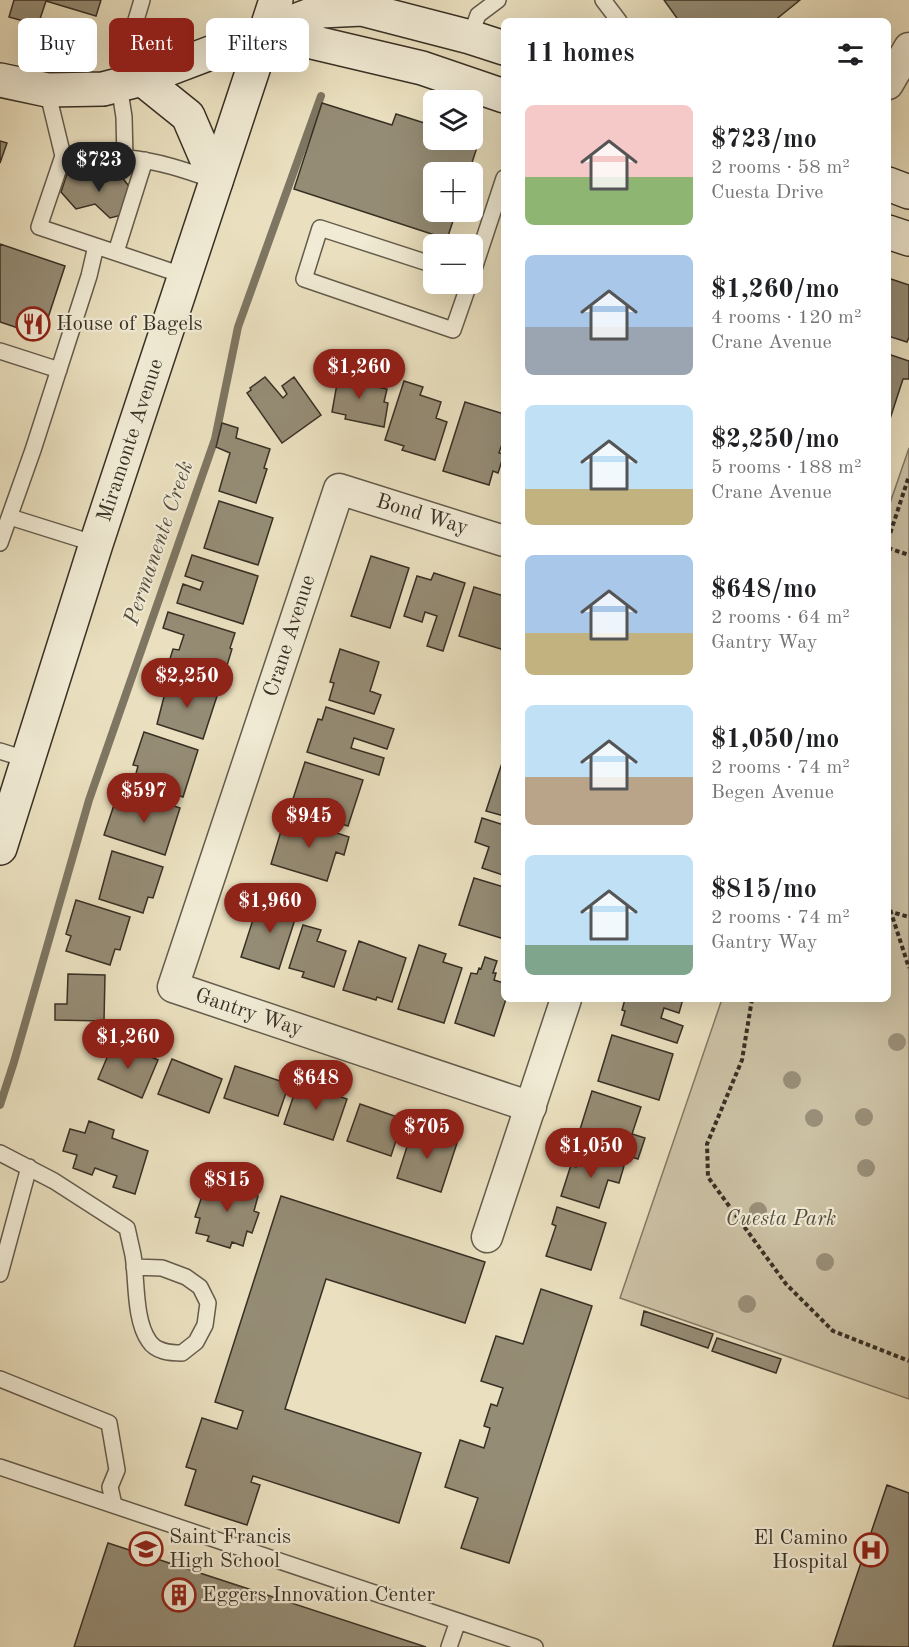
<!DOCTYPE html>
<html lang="en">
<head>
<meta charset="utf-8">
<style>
  :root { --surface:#fff; --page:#f2f2f2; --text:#202124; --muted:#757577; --accent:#8f2418 }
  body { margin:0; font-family:"Old Standard TT",serif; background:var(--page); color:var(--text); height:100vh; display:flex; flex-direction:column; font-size:22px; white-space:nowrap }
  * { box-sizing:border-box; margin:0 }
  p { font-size:20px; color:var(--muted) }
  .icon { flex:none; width:33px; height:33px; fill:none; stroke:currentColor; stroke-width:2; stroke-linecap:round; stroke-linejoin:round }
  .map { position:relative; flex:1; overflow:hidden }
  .sheet { position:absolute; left:501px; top:18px; width:390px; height:984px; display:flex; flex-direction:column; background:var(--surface); border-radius:9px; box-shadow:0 6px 24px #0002 }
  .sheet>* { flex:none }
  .guide { position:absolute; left:18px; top:18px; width:393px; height:54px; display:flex; gap:12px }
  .buttons { position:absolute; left:423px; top:90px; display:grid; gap:12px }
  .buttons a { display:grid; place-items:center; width:60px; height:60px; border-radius:9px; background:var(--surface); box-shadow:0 6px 24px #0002; font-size:30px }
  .price { position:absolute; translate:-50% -51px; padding:0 14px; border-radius:21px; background:var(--accent); color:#fff; font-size:20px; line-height:39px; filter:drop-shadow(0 2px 3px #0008) }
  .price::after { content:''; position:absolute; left:50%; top:36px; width:18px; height:14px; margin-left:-9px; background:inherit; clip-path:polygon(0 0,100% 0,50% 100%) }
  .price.on { background:#222; color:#fff }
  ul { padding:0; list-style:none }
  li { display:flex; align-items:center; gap:18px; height:150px; padding:0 24px }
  li span { display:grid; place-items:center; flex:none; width:168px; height:120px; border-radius:9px; color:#555 }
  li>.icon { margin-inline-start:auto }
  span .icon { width:72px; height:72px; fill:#fffc; stroke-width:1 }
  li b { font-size:26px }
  h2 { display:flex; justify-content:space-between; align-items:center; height:72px; padding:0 24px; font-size:26px }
  .pill { padding:0 21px; border-radius:9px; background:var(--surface); box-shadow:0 6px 24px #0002; font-size:21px; line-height:54px }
  .pill.on { background:var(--accent); color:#fff }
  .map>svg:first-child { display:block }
  .green { fill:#ccc2a5; stroke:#827965; stroke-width:1.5 }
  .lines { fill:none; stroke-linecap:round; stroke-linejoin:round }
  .stream { stroke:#7e7662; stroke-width:8 }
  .building { fill:#958c75; stroke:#383025; stroke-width:1.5 }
  .lane-casing { stroke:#645c4c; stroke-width:18 }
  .street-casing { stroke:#645c4c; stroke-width:33 }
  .secondary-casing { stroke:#383025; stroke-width:36 }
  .path { stroke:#383025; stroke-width:4; stroke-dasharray:4.5 3; stroke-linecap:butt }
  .lane { stroke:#f1ebd5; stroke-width:15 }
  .street { stroke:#f1ebd5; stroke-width:30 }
  .secondary { stroke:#f1ebd5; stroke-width:33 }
  .tree { fill:#998f79 }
  .labels { text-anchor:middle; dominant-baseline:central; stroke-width:4.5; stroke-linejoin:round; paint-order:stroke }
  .poi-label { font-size:21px; fill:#383025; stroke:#f1ebd5; text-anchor:start }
  .street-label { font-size:21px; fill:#383025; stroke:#f1ebd5 }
  .park-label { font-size:21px; font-style:italic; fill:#564d3f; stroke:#f1ebd5 }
  .water-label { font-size:22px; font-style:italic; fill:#554d3e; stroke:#f1ebd5 }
</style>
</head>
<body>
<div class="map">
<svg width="909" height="1647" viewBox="0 0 909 1647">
  <rect width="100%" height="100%" fill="#eae0bf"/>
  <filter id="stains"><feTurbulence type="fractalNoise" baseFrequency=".00333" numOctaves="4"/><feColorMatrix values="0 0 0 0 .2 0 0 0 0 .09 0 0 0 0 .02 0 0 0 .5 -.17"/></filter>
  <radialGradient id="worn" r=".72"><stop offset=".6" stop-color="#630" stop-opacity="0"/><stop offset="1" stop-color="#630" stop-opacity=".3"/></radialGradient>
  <!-- green -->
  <path class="green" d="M909 448V1399L620 1298 722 999H888V509Z"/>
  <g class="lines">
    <!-- stream -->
    <path class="stream" d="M0 1105 14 1062 89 800 215 439 238 327 321 96"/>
  </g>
  <!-- building -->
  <path class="building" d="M14 0H101L96 16 46 1 38 25 9 17Z
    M664 0H800L774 21H679Z
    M322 103 392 125 396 114 434 126V140L472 139 479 141 469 172H434V212H456L447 239 294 189Z
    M0 141 7 143 0 163Z
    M88 168 100 184 121 176 135 194 130 213 110 218 95 204 76 209 61 192 67 174Z
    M0 244 65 266 42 336 0 322Z
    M888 278 909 285V337L907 342 888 336Z
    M888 354 909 361V379H903L888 425Z
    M340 367 360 371 357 383 387 389 384 402 388 403 384 427 345 419 346 415 332 412Z
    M265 377 283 398 287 394 282 386 294 377 321 415 282 443 247 393 251 390 250 388Z
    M404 381 423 387 420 395 441 402 436 418 447 422 435 460 402 450 404 446 385 440Z
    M465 402 504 414V438L499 453 504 454 498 473 493 471 489 485 443 471Z
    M222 423 238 428 236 438 270 449 264 468 267 469 256 503 219 491 230 453 216 447Z
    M219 501 273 518 258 565 204 548Z
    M192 555 258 576 243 624 177 603 183 584 200 590 203 582 185 576Z
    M371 556 409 568 390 628 351 616Z
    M434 573 465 583 443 651 427 646 437 616 425 612 422 622 404 616 417 576 431 580Z
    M474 587 504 596V650L459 636Z
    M168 612 235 633 230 648 232 649 222 682 168 665 173 649 179 650 184 635 163 628Z
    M340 649 379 662 370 691 381 695 374 714 329 700 334 683 330 682Z
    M182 681 218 693 203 739 157 724 167 685 179 689Z
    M326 707 394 729 387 749 354 738 351 748 384 758 379 775 307 752 318 719 322 720Z
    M144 732 198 750 183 797 134 781 138 766 133 765Z
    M305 762 363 780 348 826 290 808Z
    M502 763 504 764V816L486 811Z
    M135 793 180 808 165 855 104 835 114 805 129 809Z
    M291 818 349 837 344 855 336 852 327 881 271 864 281 831 287 832Z
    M482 818 504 825V878L503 875 482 868 489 847 475 842Z
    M112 851 163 867 153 898 148 897 143 913 99 899Z
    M474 878 504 887V939L459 925Z
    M260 898 298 910 279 969 241 957Z
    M76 900 130 917 120 950 115 949 110 965 66 951 71 936 66 934Z
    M303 925 321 930 317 941 346 951 334 987 302 977 304 972 289 968Z
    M359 941 406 958 392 1002 377 997 376 1000 343 990Z
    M419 945 446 954 443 962 462 968 444 1023 398 1009Z
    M485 957 497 961 493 973H496L494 980 504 983V999H506L494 1036 455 1023 471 973 477 974 479 968 481 969Z
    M68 974 105 975 104 1021 55 1020V1004H67Z
    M625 999H683L679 1013 664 1008 661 1018 683 1026 677 1043 621 1025 625 1011 622 1010Z
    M612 1035 673 1054 659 1100 598 1081Z
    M114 1041 158 1060 142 1098 98 1079Z
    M172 1059 222 1079 209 1113 158 1094Z
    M235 1066 289 1084 278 1116 224 1098Z
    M298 1083 347 1099 333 1140 284 1124Z
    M592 1091 641 1107 632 1134 645 1138 638 1159 577 1139Z
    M360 1104 403 1119 391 1156 347 1141Z
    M89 1121 114 1130 112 1138 148 1151 135 1194 113 1187 117 1176 95 1168 92 1175 73 1168 77 1155 63 1151 70 1129 85 1133Z
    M413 1128 457 1143 441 1192 397 1178Z
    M580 1152 624 1166 619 1183 608 1180 599 1208 561 1196 571 1165 576 1167Z
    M227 1179 248 1185 246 1192 258 1196 254 1211 259 1213 252 1233 247 1231 243 1246 232 1242 230 1248 207 1241 209 1236 196 1233 200 1218 195 1217 203 1193 208 1194 212 1180 225 1184Z
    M281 1196 485 1262 465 1323 326 1279 285 1409 421 1453 399 1523 253 1476 251 1482 260 1485 247 1525 185 1505 196 1470 186 1467 202 1418 237 1429 243 1411 215 1402Z
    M557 1207 606 1223 591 1270 546 1256 556 1226 552 1224Z
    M541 1289 592 1306 509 1563 461 1548 478 1498 445 1487 460 1440 484 1448 490 1428 484 1426 491 1404 497 1406 503 1388 481 1381 496 1336 523 1344Z
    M644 1311 713 1334 708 1348 641 1325Z
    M717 1338 781 1359 776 1373 712 1351Z
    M887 1485 909 1493V1647L833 1646Z
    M108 1543 426 1647H74Z"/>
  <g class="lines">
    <defs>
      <path id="lane" d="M142 0 133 30 142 79
        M603 0 619 21
        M470 37 478 15 498 0
        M119 85 124 117 125 158
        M47 90 63 156C84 157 106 156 128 158 158 161 185 170 213 180
        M63 156 39 227 96 246
        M116 252 145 160
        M434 265 320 228 304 279 453 330 469 284
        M472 275 504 178
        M0 351 59 370
        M10 517 96 544
        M0 543 33 450 89 276 96 246 185 276
        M0 751 28 760
        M0 1153 54 1181 127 1228C129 1237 131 1246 133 1255 137 1279 134 1320 149 1341 156 1352 170 1353 182 1353L196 1342 205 1325 208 1303 200 1287 186 1277 162 1268 134 1267
        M0 1274 29 1167
        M0 1379 109 1423 117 1470 110 1487 114 1505
        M0 1467 535 1647
        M449 1647 458 1621"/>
      <g id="street">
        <path d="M888 84 909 48"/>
        <path id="s1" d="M504 541 339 489 173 987 531 1107"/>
        <path d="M487 1237 566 999"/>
      </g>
      <g id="secondary">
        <path d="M265 31 422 68 504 96"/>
        <path d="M142 79 188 116 216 181"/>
        <path d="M0 80 47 90 103 89 142 79 321 11 362 9 470 37 504 48"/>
        <path d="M888 184 909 192"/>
        <path d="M888 232 909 239"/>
        <path id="s2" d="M0 848 96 544 276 0"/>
      </g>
    </defs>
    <!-- lane casing -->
    <use href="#lane" class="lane-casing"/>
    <!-- street casing -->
    <use href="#street" class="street-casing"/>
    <!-- secondary casing -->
    <use href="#secondary" class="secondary-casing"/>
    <!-- path -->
    <path class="path" d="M888 540 909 476
      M888 548 909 555
      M888 903 909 968
      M888 911 909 917
      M752 999 742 1060 707 1144 708 1177 786 1284 833 1331 909 1361"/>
    <!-- lane -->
    <use href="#lane" class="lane"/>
    <!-- street -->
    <use href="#street" class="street"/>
    <!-- secondary -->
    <use href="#secondary" class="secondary"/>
  </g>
  <!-- trees -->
  <g class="tree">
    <circle cx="897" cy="1042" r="9"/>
    <circle cx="792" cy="1080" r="9"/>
    <circle cx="864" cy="1117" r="9"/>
    <circle cx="814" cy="1118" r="9"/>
    <circle cx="866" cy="1168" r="9"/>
    <circle cx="758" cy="1211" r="9"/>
    <circle cx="825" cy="1262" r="9"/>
    <circle cx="747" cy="1304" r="9"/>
  </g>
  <!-- icons -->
  <defs>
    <symbol id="restaurant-ring" viewBox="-11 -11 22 22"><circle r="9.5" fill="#f1ebd5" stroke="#8f2418" stroke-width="1.5"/><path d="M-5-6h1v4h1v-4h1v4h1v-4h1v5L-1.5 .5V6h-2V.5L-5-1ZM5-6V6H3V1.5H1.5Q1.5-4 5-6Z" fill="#8f2418"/></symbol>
    <symbol id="school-ring" viewBox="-11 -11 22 22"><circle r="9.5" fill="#f1ebd5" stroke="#8f2418" stroke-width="1.5"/><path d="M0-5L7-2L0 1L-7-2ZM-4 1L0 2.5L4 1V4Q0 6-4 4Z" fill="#8f2418"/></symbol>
    <symbol id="hospital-ring" viewBox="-11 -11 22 22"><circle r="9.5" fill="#f1ebd5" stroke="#8f2418" stroke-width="1.5"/><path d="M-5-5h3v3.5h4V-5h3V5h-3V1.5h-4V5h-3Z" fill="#8f2418"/></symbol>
    <symbol id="building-ring" viewBox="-11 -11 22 22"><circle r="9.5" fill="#f1ebd5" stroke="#8f2418" stroke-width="1.5"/><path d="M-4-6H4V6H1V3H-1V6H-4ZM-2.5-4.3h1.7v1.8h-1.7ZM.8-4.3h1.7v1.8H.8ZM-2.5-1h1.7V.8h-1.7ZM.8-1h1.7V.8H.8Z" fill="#8f2418"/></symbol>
  </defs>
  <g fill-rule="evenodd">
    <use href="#restaurant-ring" x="14" y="305" width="38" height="38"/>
    <use href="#school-ring" x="127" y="1530" width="38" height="38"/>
    <use href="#hospital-ring" x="852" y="1531" width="38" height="38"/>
    <use href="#building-ring" x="160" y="1576" width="38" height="38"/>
  </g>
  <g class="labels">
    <!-- poi labels -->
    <g class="poi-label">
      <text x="56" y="324">House of Bagels</text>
      <text x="169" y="1537">Saint Francis<tspan x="169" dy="24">High School</tspan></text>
      <text x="848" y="1538" text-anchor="end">El Camino<tspan x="848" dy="24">Hospital</tspan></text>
      <text x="202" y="1595">Eggers Innovation Center</text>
    </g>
    <!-- street labels -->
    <g class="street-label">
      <text stroke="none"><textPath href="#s2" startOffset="428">Miramonte Avenue</textPath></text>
      <text transform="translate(422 515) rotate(17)">Bond Way</text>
      <text transform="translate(290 636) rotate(-72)">Crane Avenue</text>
      <text stroke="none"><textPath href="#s1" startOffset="778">Gantry Way</textPath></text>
    </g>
    <!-- park labels -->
    <g class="park-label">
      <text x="781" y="1219">Cuesta Park</text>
    </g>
    <!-- water labels -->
    <g class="water-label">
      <text transform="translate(159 543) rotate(-71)">Permanente Creek</text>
    </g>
  </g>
  <rect width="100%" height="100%" filter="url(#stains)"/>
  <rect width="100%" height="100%" fill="url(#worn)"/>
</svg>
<div class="buttons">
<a><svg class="icon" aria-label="layers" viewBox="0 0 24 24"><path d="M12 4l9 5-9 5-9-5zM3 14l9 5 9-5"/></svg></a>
<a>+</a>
<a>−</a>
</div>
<b class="price on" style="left:99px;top:193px">$723</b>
<b class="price" style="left:359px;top:400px">$1,260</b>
<b class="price" style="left:187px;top:709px">$2,250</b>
<b class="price" style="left:144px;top:824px">$597</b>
<b class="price" style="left:309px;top:849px">$945</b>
<b class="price" style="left:270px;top:934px">$1,960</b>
<b class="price" style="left:128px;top:1070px">$1,260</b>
<b class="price" style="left:316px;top:1111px">$648</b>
<b class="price" style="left:427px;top:1160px">$705</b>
<b class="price" style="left:591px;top:1179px">$1,050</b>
<b class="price" style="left:227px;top:1213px">$815</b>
<div class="guide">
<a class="pill">Buy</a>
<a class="pill on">Rent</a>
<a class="pill">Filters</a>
</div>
<section class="sheet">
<h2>11 homes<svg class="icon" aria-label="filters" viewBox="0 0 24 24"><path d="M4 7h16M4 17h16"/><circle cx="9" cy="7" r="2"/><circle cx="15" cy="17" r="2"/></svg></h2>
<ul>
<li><span style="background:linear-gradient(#f6c9c9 60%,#8fb573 0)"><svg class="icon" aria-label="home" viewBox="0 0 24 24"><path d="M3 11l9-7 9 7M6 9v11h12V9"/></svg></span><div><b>$723/mo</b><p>2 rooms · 58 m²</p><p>Cuesta Drive</p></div></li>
<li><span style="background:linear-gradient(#a9c7e8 60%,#9aa5b1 0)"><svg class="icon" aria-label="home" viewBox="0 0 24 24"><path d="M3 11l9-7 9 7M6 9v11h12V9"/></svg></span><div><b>$1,260/mo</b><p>4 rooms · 120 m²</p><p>Crane Avenue</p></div></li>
<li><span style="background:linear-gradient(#bfe0f5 70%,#c2b280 0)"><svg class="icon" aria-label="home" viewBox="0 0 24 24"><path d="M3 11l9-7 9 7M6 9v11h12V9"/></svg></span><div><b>$2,250/mo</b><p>5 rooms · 188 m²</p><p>Crane Avenue</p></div></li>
<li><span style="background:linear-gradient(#a9c7e8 65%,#c2b280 0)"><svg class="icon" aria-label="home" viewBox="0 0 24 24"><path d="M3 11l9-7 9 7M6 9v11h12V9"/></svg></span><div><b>$648/mo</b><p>2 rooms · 64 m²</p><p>Gantry Way</p></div></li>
<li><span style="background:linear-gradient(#bfe0f5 60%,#b9a48a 0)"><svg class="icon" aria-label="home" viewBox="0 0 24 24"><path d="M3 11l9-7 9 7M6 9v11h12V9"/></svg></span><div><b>$1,050/mo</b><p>2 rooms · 74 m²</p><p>Begen Avenue</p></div></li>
<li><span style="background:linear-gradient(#bfe0f5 75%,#7fa58c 0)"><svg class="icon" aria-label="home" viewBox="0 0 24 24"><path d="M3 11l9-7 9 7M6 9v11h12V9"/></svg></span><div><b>$815/mo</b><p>2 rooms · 74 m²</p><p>Gantry Way</p></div></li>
</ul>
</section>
</div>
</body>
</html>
